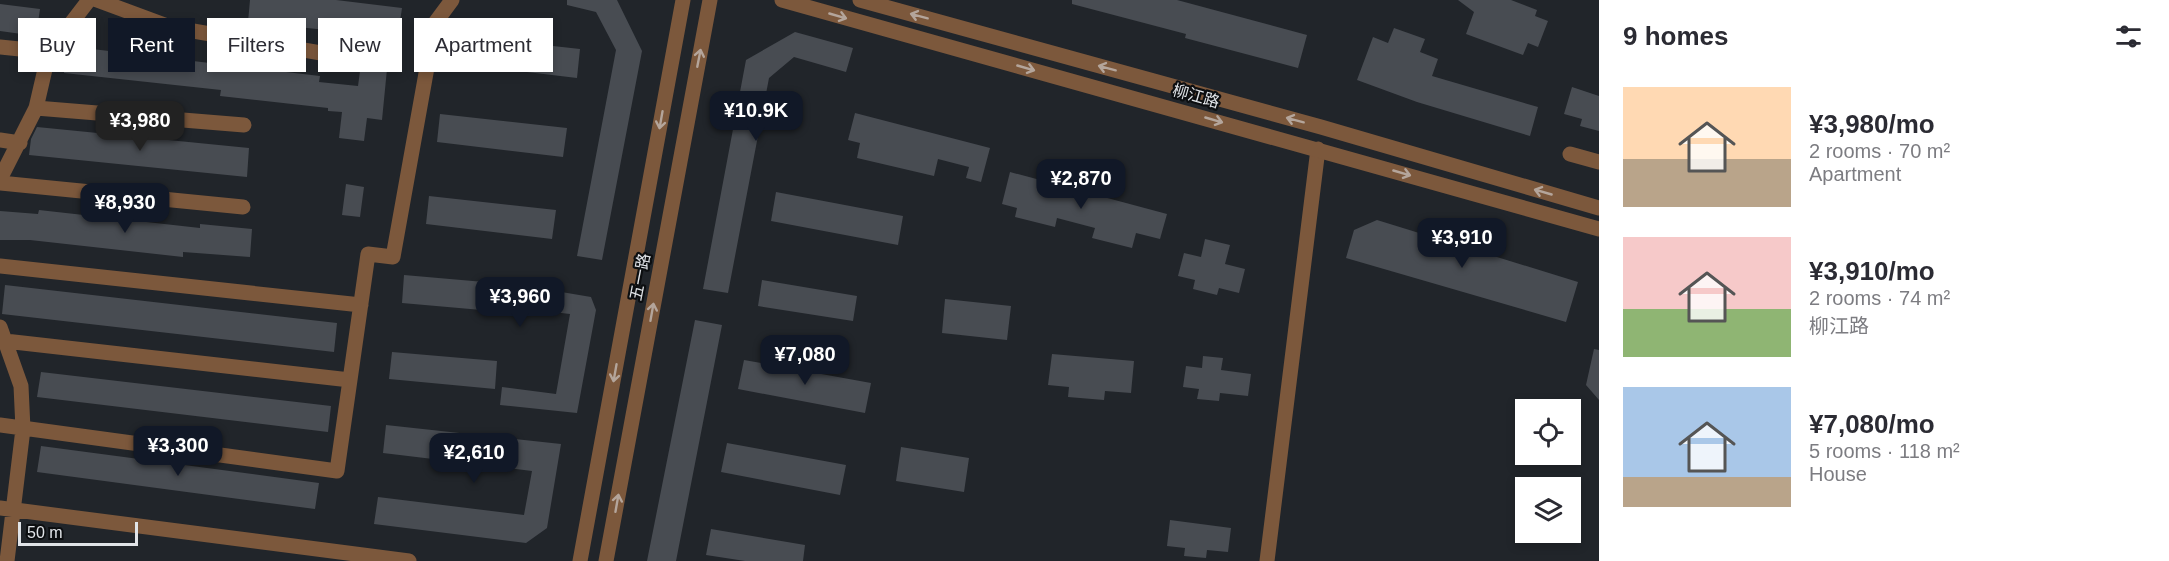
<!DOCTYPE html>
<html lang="en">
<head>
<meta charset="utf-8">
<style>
  :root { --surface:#fff; --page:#f2f2f3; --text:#2b2b33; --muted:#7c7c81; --accent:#111827 }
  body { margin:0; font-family:Arial,"Noto Sans SC",sans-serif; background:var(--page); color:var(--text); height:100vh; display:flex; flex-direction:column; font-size:22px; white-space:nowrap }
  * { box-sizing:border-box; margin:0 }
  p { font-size:20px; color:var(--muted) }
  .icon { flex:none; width:33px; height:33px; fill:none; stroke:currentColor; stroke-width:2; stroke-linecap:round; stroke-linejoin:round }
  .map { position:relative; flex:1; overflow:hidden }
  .details { display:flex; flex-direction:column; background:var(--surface); width:570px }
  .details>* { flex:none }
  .hud { position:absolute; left:18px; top:18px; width:570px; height:54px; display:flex; gap:12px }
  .tools { position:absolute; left:1515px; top:399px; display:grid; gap:12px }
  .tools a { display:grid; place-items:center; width:66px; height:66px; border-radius:0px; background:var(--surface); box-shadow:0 3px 9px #0003; font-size:30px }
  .scale { position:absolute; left:18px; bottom:15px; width:120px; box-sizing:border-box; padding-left:6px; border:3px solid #e1e4e8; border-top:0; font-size:16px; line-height:21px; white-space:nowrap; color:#e1e4e8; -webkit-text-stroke:4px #0c0e10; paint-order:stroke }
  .price { position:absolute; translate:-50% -51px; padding:0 14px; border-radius:12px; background:var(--accent); color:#fff; font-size:20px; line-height:39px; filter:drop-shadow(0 2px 3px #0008) }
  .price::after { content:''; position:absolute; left:50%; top:36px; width:18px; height:14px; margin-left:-9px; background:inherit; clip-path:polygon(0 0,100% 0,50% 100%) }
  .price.current { background:#222; color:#fff }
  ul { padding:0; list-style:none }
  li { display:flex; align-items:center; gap:18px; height:150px; padding:0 24px }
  li span { display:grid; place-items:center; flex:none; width:168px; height:120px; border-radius:0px; color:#555 }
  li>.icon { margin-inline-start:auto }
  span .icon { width:72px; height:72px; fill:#fffc; stroke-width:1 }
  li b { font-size:26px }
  h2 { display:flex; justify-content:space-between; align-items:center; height:72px; padding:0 24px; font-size:26px }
  .pill { padding:0 21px; border-radius:0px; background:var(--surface); box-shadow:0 3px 9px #0003; font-size:21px; line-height:54px }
  .pill.current { background:var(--accent); color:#fff }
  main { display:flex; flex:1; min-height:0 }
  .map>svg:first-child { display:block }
  .building { fill:#484c52 }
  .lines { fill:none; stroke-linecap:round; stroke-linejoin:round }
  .minor { stroke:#7c583c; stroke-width:15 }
  .tertiary { stroke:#7c583c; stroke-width:15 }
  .oneway { stroke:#b4a59b }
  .labels { text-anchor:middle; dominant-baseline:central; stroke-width:4.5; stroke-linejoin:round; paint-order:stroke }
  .street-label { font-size:16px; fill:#e1e4e8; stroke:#0c0e10 }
</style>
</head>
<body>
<main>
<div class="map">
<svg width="1599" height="561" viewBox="0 0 1599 561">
  <rect width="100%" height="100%" fill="#21252a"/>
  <!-- building -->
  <path class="building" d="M250 0H336L402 8 393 70 387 69 382 120 367 118 364 141 339 138 342 112 328 111V108L220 96 221 90 64 73 67 46 320 76 319 82 358 86 365 34 248 22Z
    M567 0H617L642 51 602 260 577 256 616 50 596 12 567 5Z
    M1072 0H1177L1307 35 1298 68 1185 38 1186 34 1072 4Z
    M1458 0H1511L1537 10 1535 16 1548 21 1538 47 1528 43 1523 55 1466 34 1474 12Z
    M0 4 40 9 36 36 0 31Z
    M1394 28 1425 39 1420 52 1438 59 1432 76 1538 107 1530 136 1417 102 1357 80 1373 37 1388 43Z
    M795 32 853 48 846 72 794 57 769 78 728 293 703 289 746 60Z
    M453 35 580 49 577 78 450 63Z
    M1572 87 1599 96V131L1580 126 1582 119 1564 114Z
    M855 113 990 148 981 182 966 178 969 167 938 159 934 176 857 158 860 143 848 140Z
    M440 114 567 128 563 157 437 142Z
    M37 127 249 148 247 177 29 155 31 139Z
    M1010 172 1167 214 1160 239 1136 233 1132 248 1092 238 1095 228 1057 218 1055 227 1015 217 1017 208 1002 204Z
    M346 184 364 187 360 217 342 215Z
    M776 192 903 216 898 245 771 221Z
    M429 196 556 210 552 239 426 224Z
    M39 210 200 228V224L252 229 250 257 183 252V257L30 240H0V211L38 214Z
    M1377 220 1578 282 1566 322 1346 258 1354 230Z
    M1205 239 1230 245 1225 264 1245 269 1239 293 1219 288 1217 295 1193 289 1195 280 1178 276 1184 253 1201 257Z
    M404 275 520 285 591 297 596 310 577 413 500 405 502 387 556 394 570 314 518 308 517 313 402 303Z
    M762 280 857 296 853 321 758 306Z
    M5 285 337 323 334 352 2 314Z
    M945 299 1011 306 1007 340 942 333Z
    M695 320 722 325 676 561H647Z
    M1594 349 1599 350V400L1586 385Z
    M392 352 497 361 495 389 389 379Z
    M1052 354 1134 361 1131 393 1105 391 1104 400 1068 397 1069 387 1048 385Z
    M1203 356 1223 358 1221 370 1251 374 1248 396 1220 393 1219 401 1197 399 1199 389 1183 387 1186 366 1202 368Z
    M744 360 871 383 865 413 738 389Z
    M41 372 331 406 328 432 37 397Z
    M386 425 561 444 547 528 526 543 374 524 378 497 524 515 532 471 383 453Z
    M727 443 846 465 840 495 721 472Z
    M41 446 319 483 315 509 37 472Z
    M901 447 969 458 964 492 896 481Z
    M1170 520 1231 528 1228 552 1207 550 1206 558 1184 556 1185 548 1167 546Z
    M711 529 805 545 803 561H745L706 555Z"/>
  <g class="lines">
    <!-- minor -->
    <path class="minor" d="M97 0 170 27 344 57
      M0 47 49 52
      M36 108 244 125
      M0 140 20 143
      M1570 154 1599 162
      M0 179 36 108 49 52 89 0
      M0 183 243 207
      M0 266 361 305
      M0 327 21 386 23 429 7 561
      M5 341 350 380
      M0 425 337 471 368 254 393 257 435 23 452 0
      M0 508 409 561
      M1267 561 1318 149"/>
    <!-- tertiary -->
    <path class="tertiary" d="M782 0 1599 229
      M860 0 1321 127 1599 208
      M580 561 683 0
      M606 561 710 0"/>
  </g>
  <!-- one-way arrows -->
  <defs><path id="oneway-shaft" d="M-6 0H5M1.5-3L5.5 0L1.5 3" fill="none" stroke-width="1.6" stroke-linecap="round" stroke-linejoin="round" transform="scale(1.5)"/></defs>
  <g class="oneway">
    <use href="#oneway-shaft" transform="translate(838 16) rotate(16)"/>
    <use href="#oneway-shaft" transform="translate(919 16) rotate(-165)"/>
    <use href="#oneway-shaft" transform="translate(699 58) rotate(-79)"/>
    <use href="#oneway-shaft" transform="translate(1026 68) rotate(16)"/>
    <use href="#oneway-shaft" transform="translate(1107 68) rotate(-165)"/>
    <use href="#oneway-shaft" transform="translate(661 120) rotate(100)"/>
    <use href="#oneway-shaft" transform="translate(1214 120) rotate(16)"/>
    <use href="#oneway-shaft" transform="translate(1295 120) rotate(-165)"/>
    <use href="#oneway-shaft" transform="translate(1402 173) rotate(16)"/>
    <use href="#oneway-shaft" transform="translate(1543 192) rotate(-164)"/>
    <use href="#oneway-shaft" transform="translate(652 312) rotate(-80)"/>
    <use href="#oneway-shaft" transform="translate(615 373) rotate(100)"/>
    <use href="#oneway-shaft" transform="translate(617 503) rotate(-80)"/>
  </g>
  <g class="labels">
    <!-- street labels -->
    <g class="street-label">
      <text transform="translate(1196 96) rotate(16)">柳江路</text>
      <text transform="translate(640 277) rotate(-79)">五一路</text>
    </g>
  </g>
</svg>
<div class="tools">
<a><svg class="icon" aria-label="locate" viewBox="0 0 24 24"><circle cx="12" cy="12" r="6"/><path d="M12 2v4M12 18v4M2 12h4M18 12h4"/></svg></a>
<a><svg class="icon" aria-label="layers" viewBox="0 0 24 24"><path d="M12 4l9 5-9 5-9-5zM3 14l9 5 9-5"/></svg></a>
</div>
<div class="scale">50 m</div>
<b class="price" style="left:756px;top:142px">¥10.9K</b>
<b class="price current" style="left:140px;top:152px">¥3,980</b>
<b class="price" style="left:1081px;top:210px">¥2,870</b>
<b class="price" style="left:125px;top:234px">¥8,930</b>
<b class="price" style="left:1462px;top:269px">¥3,910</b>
<b class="price" style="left:520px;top:328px">¥3,960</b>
<b class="price" style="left:805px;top:386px">¥7,080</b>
<b class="price" style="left:178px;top:477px">¥3,300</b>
<b class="price" style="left:474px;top:484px">¥2,610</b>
<div class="hud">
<a class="pill">Buy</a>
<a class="pill current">Rent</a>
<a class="pill">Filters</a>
<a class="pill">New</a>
<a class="pill">Apartment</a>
</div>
</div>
<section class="details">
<h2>9 homes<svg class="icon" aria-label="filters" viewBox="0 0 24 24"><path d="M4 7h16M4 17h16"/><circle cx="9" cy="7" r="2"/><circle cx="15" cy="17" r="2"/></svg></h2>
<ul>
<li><span style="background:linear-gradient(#ffd9b3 60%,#b9a48a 0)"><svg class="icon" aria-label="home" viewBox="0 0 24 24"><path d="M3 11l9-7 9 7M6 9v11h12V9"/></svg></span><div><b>¥3,980/mo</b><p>2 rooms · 70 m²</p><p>Apartment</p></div></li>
<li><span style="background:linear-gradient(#f6c9c9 60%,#8fb573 0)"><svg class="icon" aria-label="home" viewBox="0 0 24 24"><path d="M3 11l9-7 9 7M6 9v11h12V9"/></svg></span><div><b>¥3,910/mo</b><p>2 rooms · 74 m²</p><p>柳江路</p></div></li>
<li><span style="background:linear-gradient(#a9c7e8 75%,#b9a48a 0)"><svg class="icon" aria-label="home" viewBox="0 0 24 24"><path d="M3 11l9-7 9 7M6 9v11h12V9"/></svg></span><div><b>¥7,080/mo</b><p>5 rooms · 118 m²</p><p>House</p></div></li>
</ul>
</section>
</main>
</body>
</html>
